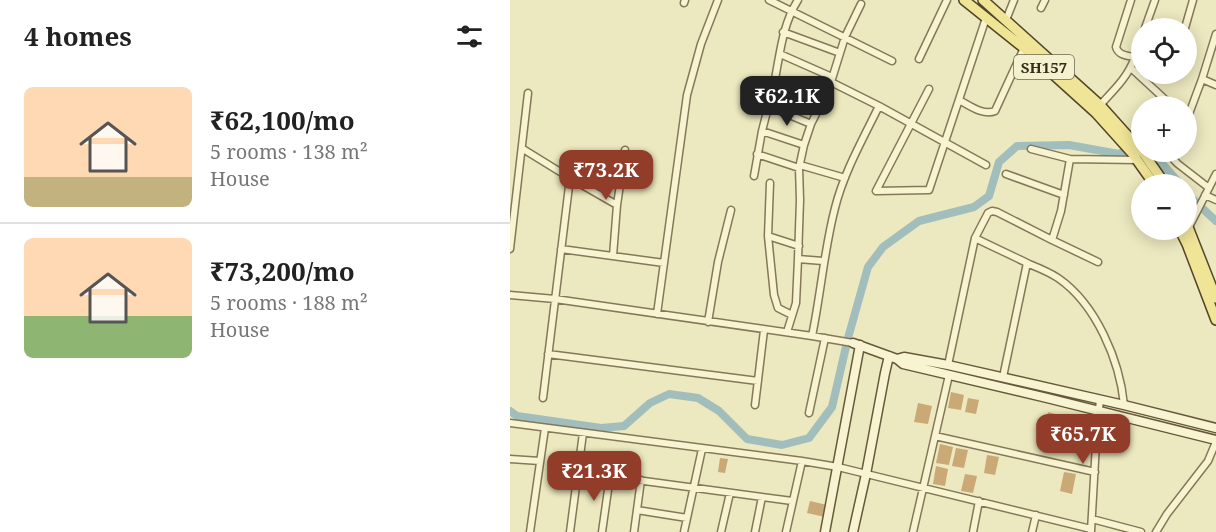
<!DOCTYPE html>
<html lang="en">
<head>
<meta charset="utf-8">
<style>
  :root { --surface:#fff; --page:#f2f2f2; --text:#222; --muted:#767676; --line:#e0e0e0; --accent:#923d2a }
  body { margin:0; font-family:"Noto Serif",serif; background:var(--page); color:var(--text); height:100vh; display:flex; flex-direction:column; font-size:22px; white-space:nowrap }
  * { box-sizing:border-box; margin:0 }
  p { font-size:20px; color:var(--muted) }
  .icon { flex:none; width:33px; height:33px; fill:none; stroke:currentColor; stroke-width:2; stroke-linecap:round; stroke-linejoin:round }
  .map { position:relative; flex:1; overflow:hidden }
  .details { display:flex; flex-direction:column; background:var(--surface); width:510px }
  .details>* { flex:none }
  .controls { position:absolute; left:621px; top:18px; display:grid; gap:12px }
  .controls a { display:grid; place-items:center; width:66px; height:66px; border-radius:50%; background:var(--surface); box-shadow:0 3px 15px #0003; font-size:30px }
  .price { position:absolute; translate:-50% -51px; padding:0 14px; border-radius:12px; background:var(--accent); color:#fff; font-size:20px; line-height:39px; filter:drop-shadow(0 2px 3px #0008) }
  .price::after { content:''; position:absolute; left:50%; top:36px; width:18px; height:14px; margin-left:-9px; background:inherit; clip-path:polygon(0 0,100% 0,50% 100%) }
  .price.current { background:#222; color:#fff }
  ul { padding:0; list-style:none }
  li { display:flex; align-items:center; gap:18px; height:150px; padding:0 24px }
  li+li { border-top:2px solid var(--line) }
  li span { display:grid; place-items:center; flex:none; width:168px; height:120px; border-radius:9px; color:#555 }
  li>.icon { margin-inline-start:auto }
  span .icon { width:72px; height:72px; fill:#fffc; stroke-width:1 }
  li b { font-size:26px }
  h2 { display:flex; justify-content:space-between; align-items:center; height:72px; padding:0 24px; font-size:26px }
  main { display:flex; flex:1; min-height:0 }
  .map>svg:first-child { display:block }
  .lines { fill:none; stroke-linecap:round; stroke-linejoin:round }
  .canal { stroke:#a2bebc; stroke-width:8 }
  .building { fill:#caa976 }
  .street-casing { stroke:#847858; stroke-width:9 }
  .secondary-casing { stroke:#66593b; stroke-width:11 }
  .primary-casing { stroke:#52452c; stroke-width:12 }
  .street { stroke:#f8f4d2; stroke-width:6 }
  .secondary { stroke:#f8f4d2; stroke-width:8 }
  .primary { stroke:#f0e597; stroke-width:9 }
  .labels { text-anchor:middle; dominant-baseline:central; stroke-width:4.5; stroke-linejoin:round; paint-order:stroke }
  .shield { fill:#f4f1ce; stroke:#6e6851; stroke-width:1.5 }
  .shield-label { font-size:15px; font-weight:bold; fill:#342d1c }
</style>
</head>
<body>
<main>
<section class="details">
<h2>4 homes<svg class="icon" aria-label="filters" viewBox="0 0 24 24"><path d="M4 7h16M4 17h16"/><circle cx="9" cy="7" r="2"/><circle cx="15" cy="17" r="2"/></svg></h2>
<ul>
<li><span style="background:linear-gradient(#ffd9b3 75%,#c2b280 0)"><svg class="icon" aria-label="home" viewBox="0 0 24 24"><path d="M3 11l9-7 9 7M6 9v11h12V9"/></svg></span><div><b>₹62,100/mo</b><p>5 rooms · 138 m²</p><p>House</p></div></li>
<li><span style="background:linear-gradient(#ffd9b3 65%,#8fb573 0)"><svg class="icon" aria-label="home" viewBox="0 0 24 24"><path d="M3 11l9-7 9 7M6 9v11h12V9"/></svg></span><div><b>₹73,200/mo</b><p>5 rooms · 188 m²</p><p>House</p></div></li>
</ul>
</section>
<div class="map">
<svg width="706" height="532" viewBox="0 0 706 532">
  <rect width="100%" height="100%" fill="#ece8bf"/>
  <g class="lines">
    <!-- canal -->
    <path class="canal" d="M642 152 670 184
      M676 193 706 221
      M0 411 7 416 91 428 114 426 140 403 159 394 188 398 209 411 237 439 272 445 299 438 322 407 338 338 358 267 373 247 409 221 464 207 479 196 489 162 507 146 559 145 609 154 631 141"/>
  </g>
  <!-- building -->
  <path class="building" d="M441 392 454 395 451 410 438 408Z
    M458 398 469 400 466 414 455 412Z
    M408 403 422 406 418 424 404 422Z
    M538 412 549 415 545 432 534 429Z
    M564 421 580 424 577 439 561 436Z
    M430 444 443 447 439 465 426 463Z
    M446 448 458 450 454 468 442 466Z
    M477 455 489 457 485 475 474 473Z
    M210 458 218 459 215 473 208 472Z
    M426 466 438 469 435 486 423 484Z
    M554 472 566 474 562 494 550 491Z
    M455 474 467 476 463 493 451 491Z
    M300 501 317 505 315 517 297 513Z"/>
  <g class="lines">
    <defs>
      <path id="street" d="M259 0 382 61
        M288 0C272 25 270 55 264 84L313 100 301 124 294 145 289 168 290 200 288 259 313 261
        M174 3 175 0
        M531 8 535 0
        M496 20 504 0
        M635 28 645 0
        M675 28 683 0
        M273 32 330 53
        M706 34 692 79 706 85
        M270 54 322 77
        M625 57 632 37
        M409 59 437 0
        M621 68 660 104
        M321 82 369 106 476 165
        M419 89 366 191 419 190 476 18
        M313 100 321 82 335 37 351 4
        M449 100C459 105 473 116 485 111L514 48
        M590 105C604 90 618 77 625 57 617 56 608 55 606 47L621 0
        M258 106 301 124
        M676 122 692 79
        M252 131 294 145
        M13 149 60 178 107 205
        M521 149 560 159
        M664 152V160L668 164 699 188
        M247 154 289 168
        M290 165 335 178
        M496 174 554 195
        M244 176 252 131 264 84
        M260 183 258 236 264 295 268 308 282 315
        M695 195 706 200
        M678 229 706 174
        M258 236 289 246
        M465 238 478 213 482 211 487 212 542 240 551 211 560 159 627 160
        M542 240 588 262
        M0 249 18 93
        M51 249 154 263
        M103 256 107 205 115 150
        M0 295 45 299 302 336 343 343
        M147 314 177 95 191 44 208 0
        M198 322 208 262 221 210
        M277 332 286 303 288 259
        M302 336C311 293 314 250 325 208 334 172 353 139 369 106
        M38 354 248 381
        M438 365 465 238C483 247 501 255 519 264 529 268 539 272 548 278 586 304 610 361 614 405
        M493 377 517 263
        M33 398 60 178
        M245 405 254 330
        M299 413 315 338
        M0 423 292 461 328 467 581 529
        M425 436 585 472
        M0 459 30 461
        M68 472 282 501
        M127 510 177 518
        M582 519 631 532
        M581 531 587 426 590 400
        M20 532 35 428
        M60 532 73 433
        M92 532 100 476
        M124 532 131 480
        M174 532 192 449
        M211 532 220 493
        M245 532 252 497
        M276 532 292 461
        M403 532 439 375
        M463 532 469 501
        M522 532 526 515
        M646 532 657 514 698 461 706 442"/>
      <path id="secondary" d="M343 343 387 359 393 364 537 398 706 440
        M387 359 394 357 438 365 614 405 706 428
        M315 532 350 345
        M343 532 356 474 375 373 379 356"/>
      <path id="primary" d="M454 0 514 48 586 113 622 153 644 184
        M473 0 590 105 634 154 655 184
        M676 222 706 298
        M670 230 677 244 706 320"/>
    </defs>
    <!-- street casing -->
    <use href="#street" class="street-casing"/>
    <!-- secondary casing -->
    <use href="#secondary" class="secondary-casing"/>
    <!-- primary casing -->
    <use href="#primary" class="primary-casing"/>
    <!-- street -->
    <use href="#street" class="street"/>
    <!-- secondary -->
    <use href="#secondary" class="secondary"/>
    <!-- primary -->
    <use href="#primary" class="primary"/>
  </g>
  <g class="labels">
    <!-- shield labels -->
    <rect class="shield" x="504" y="55" width="60" height="24" rx="4.5"/>
    <g class="shield-label">
      <text x="534" y="67">SH157</text>
    </g>
  </g>
</svg>
<div class="controls">
<a><svg class="icon" aria-label="locate" viewBox="0 0 24 24"><circle cx="12" cy="12" r="6"/><path d="M12 2v4M12 18v4M2 12h4M18 12h4"/></svg></a>
<a>+</a>
<a>−</a>
</div>
<b class="price current" style="left:277px;top:127px">₹62.1K</b>
<b class="price" style="left:96px;top:201px">₹73.2K</b>
<b class="price" style="left:573px;top:465px">₹65.7K</b>
<b class="price" style="left:84px;top:502px">₹21.3K</b>
</div>
</main>
</body>
</html>
